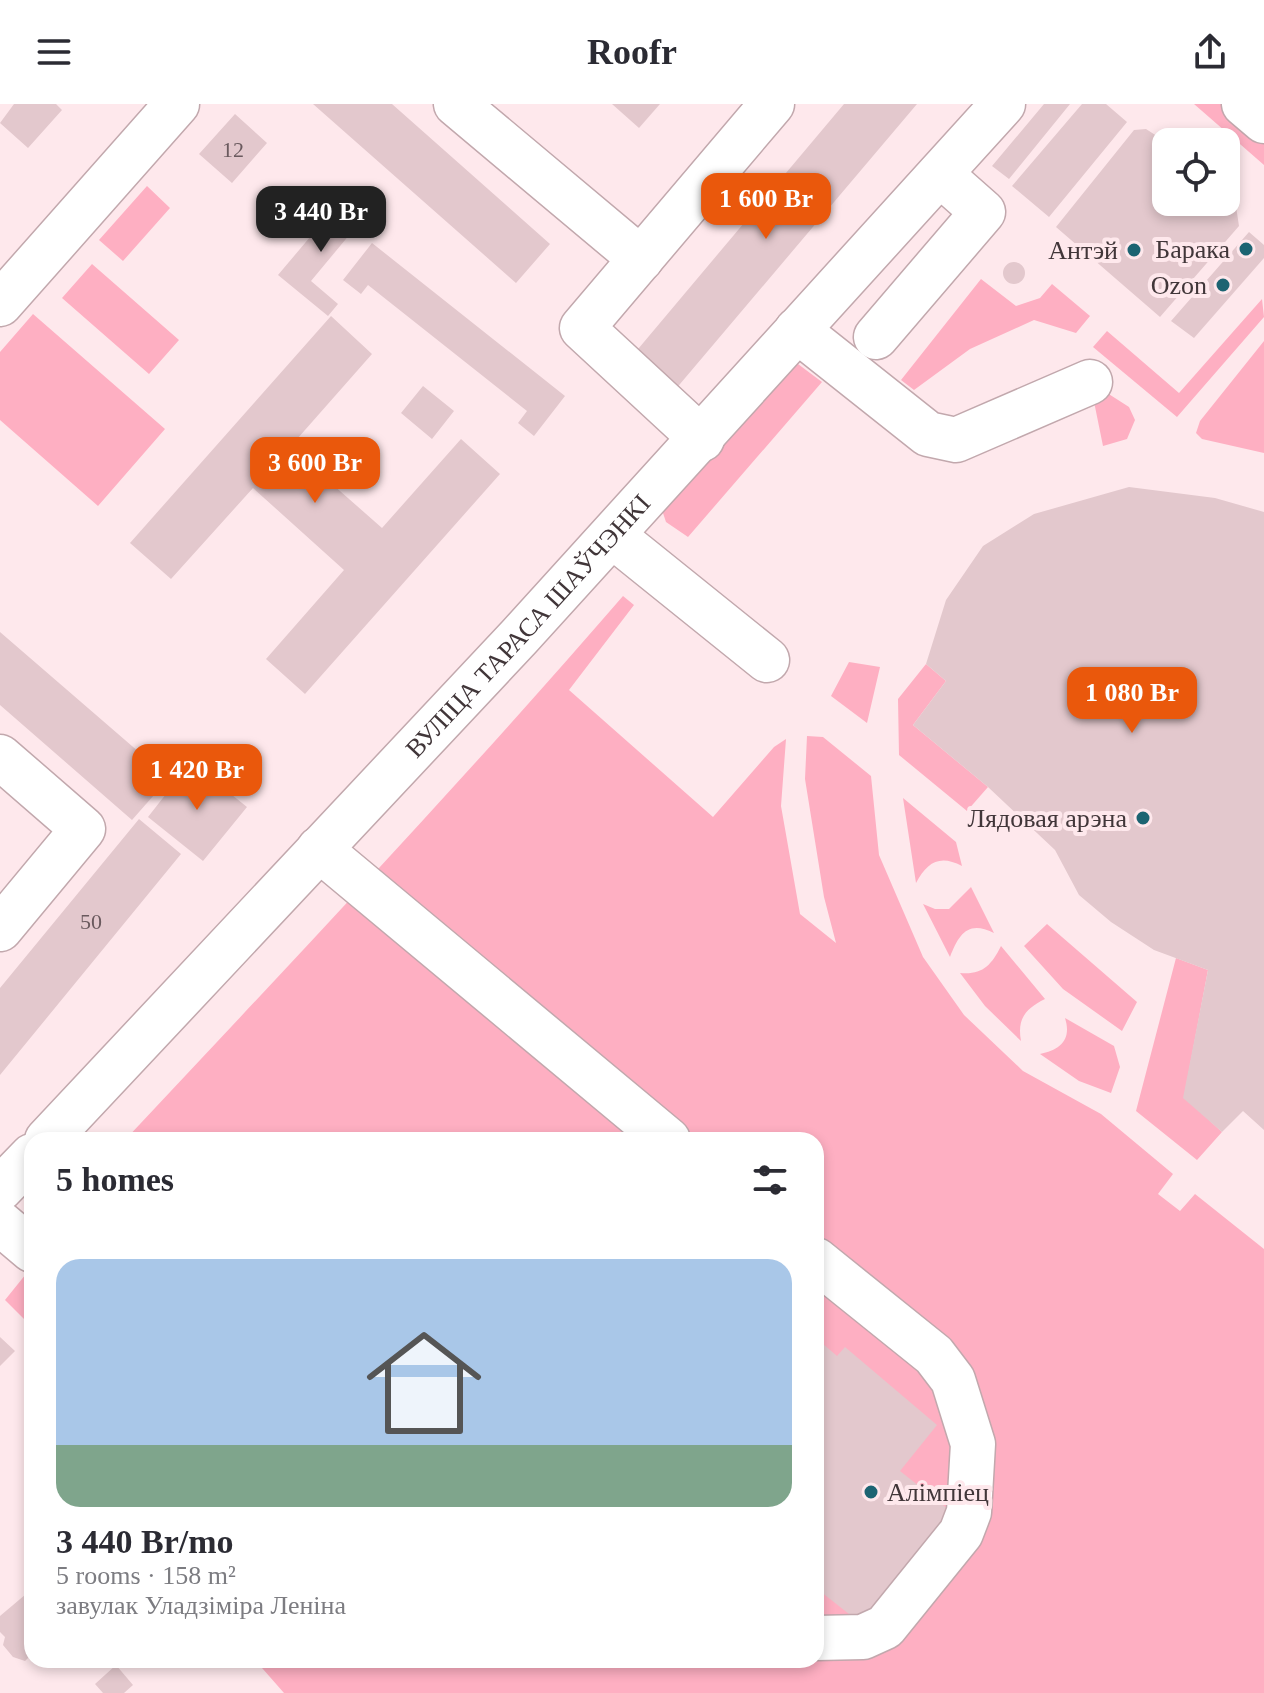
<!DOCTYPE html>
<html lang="en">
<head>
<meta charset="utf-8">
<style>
  :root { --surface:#fff; --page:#f7f7f7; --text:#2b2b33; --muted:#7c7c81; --accent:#ea580c }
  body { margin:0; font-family:"Times New Roman",serif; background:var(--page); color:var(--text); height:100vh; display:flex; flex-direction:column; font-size:30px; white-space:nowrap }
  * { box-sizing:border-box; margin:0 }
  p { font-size:26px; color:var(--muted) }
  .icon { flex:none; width:44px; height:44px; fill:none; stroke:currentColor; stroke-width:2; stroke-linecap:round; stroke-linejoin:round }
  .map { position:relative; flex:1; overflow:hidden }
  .sheet { position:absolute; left:24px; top:1028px; width:800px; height:536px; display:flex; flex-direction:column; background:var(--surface); border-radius:24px; box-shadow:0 4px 12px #0003 }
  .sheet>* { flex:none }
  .fabs { position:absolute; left:1152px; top:24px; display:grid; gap:16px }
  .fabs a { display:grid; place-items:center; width:88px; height:88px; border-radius:16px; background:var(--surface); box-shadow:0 4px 12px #0003; font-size:40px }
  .price { position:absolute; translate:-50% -68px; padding:0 18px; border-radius:16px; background:var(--accent); color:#fff; font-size:26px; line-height:52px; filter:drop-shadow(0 2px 4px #0008) }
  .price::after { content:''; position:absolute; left:50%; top:48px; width:24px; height:18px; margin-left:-12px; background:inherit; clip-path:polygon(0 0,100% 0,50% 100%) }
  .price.active { background:#222; color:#fff }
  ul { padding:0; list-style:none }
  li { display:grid; align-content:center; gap:16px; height:424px; padding:0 32px }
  li span { display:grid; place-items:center; height:248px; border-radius:24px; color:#555 }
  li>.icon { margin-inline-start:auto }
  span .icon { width:144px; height:144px; fill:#fffc; stroke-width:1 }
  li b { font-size:34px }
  h2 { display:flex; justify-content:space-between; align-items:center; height:96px; padding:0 32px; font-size:34px }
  header { display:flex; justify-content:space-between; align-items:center; height:104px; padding:0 32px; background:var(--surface); font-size:36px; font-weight:800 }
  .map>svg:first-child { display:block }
  .green { fill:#feafc2 }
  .building { fill:#e3c8cd }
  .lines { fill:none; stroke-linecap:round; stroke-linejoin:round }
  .minor-casing { stroke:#c2a8ad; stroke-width:47 }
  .major-casing { stroke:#c2a8ad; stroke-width:47 }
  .minor { stroke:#fff; stroke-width:44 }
  .major { stroke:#fff; stroke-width:44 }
  .poi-dot { fill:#1c6472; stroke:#fee8ec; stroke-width:3 }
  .labels { text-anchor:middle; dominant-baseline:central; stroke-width:8; stroke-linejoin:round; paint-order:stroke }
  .number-label { font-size:22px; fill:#6a5a5e }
  .poi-label { font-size:26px; fill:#413639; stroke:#fee8ec; text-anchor:end }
  .street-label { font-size:26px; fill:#413639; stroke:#fee8ec }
</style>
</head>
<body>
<header><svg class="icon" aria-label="menu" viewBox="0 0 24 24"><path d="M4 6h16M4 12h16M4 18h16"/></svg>Roofr<svg class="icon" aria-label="share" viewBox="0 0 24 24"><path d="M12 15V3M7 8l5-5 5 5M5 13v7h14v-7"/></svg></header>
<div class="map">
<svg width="1264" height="1589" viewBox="0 0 1264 1589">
  <rect width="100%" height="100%" fill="#fee8ec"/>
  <!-- green -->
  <path class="green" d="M1194 0H1223L1264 35V61Z
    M147 82 170 104 123 157 99 136Z
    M92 160 179 236 149 270 62 194Z
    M981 175 1016 202 1040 194 1052 180 1090 212 1076 229 1034 216 970 245 914 286 901 276Z
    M1262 195 1264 213 1177 313 1093 243 1107 227 1179 289Z
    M33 210 165 325 98 402 0 316V248Z
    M1264 237V349L1202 335 1196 329 1200 317Z
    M790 254 822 278 688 433 666 418 660 400Z
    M1090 278 1129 303 1135 316 1127 335 1103 342Z
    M623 492 634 501 569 586 713 713 774 643 786 635 781 702 800 810 836 839 824 793 805 675 807 632 823 633 871 672 879 751 923 853 964 911 1023 967 1101 1010 1173 1070 1158 1090 1180 1107 1195 1090 1264 1145V1589H284L255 1556H816V1036H125C293 857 462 678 623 492Z
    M849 558 880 563 867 619 831 592Z
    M926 560 946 577 913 621 988 683 967 707 899 651 898 595Z
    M903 694 956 738 962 762C940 750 927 758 916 779Z
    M971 783 994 829C968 816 959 830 950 853L923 800 935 805H949Z
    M1047 820 1137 898 1122 927 1063 885 1024 842Z
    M1001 842 1045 895C1025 905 1017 915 1021 937L985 902 960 869C982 871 991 862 1001 842Z
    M1176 854 1208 866 1184 993 1222 1028 1197 1056 1136 1007Z
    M1065 914 1114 942 1120 963 1111 989 1079 977 1040 950C1060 946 1072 936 1065 914Z
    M30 1165 32 1167V1252L28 1244 25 1216 5 1196Z"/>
  <!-- building -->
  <path class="building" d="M14 0H56L62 6 28 44 0 19Z
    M313 0H392L550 140 516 179Z
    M612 0H660L639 24Z
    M844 0H917L669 293 628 257Z
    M1044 0H1070L1009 75 992 62Z
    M1082 0H1106L1127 18 1049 113 1012 82Z
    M235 10 267 39 232 79 199 50Z
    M1146 25 1166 38V98H1226V89L1235 96 1239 122 1160 213 1056 123 1134 26Z
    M343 94 365 112 311 177 338 200 328 212 278 171Z
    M1249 128 1264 141V154L1194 234 1171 217Z
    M372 139 565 292 534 332 518 319 527 307 368 181 361 190 343 176Z
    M1003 169a11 11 0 1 1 22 0a11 11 0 1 1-22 0Z
    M331 212 372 250 290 343 382 424 461 335 500 370 305 590 266 555 344 466 253 384 171 475 130 439Z
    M423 282 454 307 432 335 401 309Z
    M1129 383 1215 394 1264 408V1026L1243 1007 1222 1028 1183 994 1208 866 1154 846 1111 818 1079 791 1055 746 988 683 913 621 946 577 926 560 946 496 983 442 1034 410Z
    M0 528 169 674 132 716 0 601Z
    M191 658 247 703 203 757 148 713Z
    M139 715 181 750 0 971V884Z
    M0 1233 15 1247 0 1262Z
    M816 1234 837 1252 845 1243 937 1321 900 1367 953 1409 863 1521 816 1484Z
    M32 1485V1550L25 1557 13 1553 3 1541 5 1533 0 1528V1512Z
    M116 1561 133 1581 124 1589H103L95 1580Z"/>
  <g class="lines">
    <defs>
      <g id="minor">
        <path d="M456 0 641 155"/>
        <path d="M0 200 177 0"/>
        <path d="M797 226 928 330 956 336 1090 278"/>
        <path d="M876 233 983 108 940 70"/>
        <path d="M702 335 582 224 772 0"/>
        <path d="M613 432 767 556"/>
        <path d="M0 653 83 725 0 825"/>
        <path d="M319 745 668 1036"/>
        <path id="s1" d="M47 1036 519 533 1003 0"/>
        <path d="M0 1085 32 1052"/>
        <path d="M0 1119 32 1146"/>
        <path d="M816 1156 934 1251 953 1276 973 1340 969 1408 961 1429 885 1523 863 1533 816 1534"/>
      </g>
      <path id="major" d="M1244 0 1264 17"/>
    </defs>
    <!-- minor casing -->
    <use href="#minor" class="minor-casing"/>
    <!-- major casing -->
    <use href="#major" class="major-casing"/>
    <!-- minor -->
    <use href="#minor" class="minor"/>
    <!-- major -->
    <use href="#major" class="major"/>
  </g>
  <!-- markers -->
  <g class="poi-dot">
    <circle cx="1246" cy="145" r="8"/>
    <circle cx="1134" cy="146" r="8"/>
    <circle cx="1223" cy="181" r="8"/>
    <circle cx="1143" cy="714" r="8"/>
    <circle cx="871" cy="1388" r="8"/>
  </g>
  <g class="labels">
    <!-- number labels -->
    <g class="number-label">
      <text x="233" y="45">12</text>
      <text x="91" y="817">50</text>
    </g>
    <!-- poi labels -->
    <g class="poi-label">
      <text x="1230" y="145">Барака</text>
      <text x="1118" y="146">Антэй</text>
      <text x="1207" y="181">Ozon</text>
      <text x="1127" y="714">Лядовая арэна</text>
      <text x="887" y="1388" text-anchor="start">Алімпіец</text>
    </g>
    <!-- street labels -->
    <g class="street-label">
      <text stroke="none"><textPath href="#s1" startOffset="704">ВУЛІЦА ТАРАСА ШАЎЧЭНКІ</textPath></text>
    </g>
  </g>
</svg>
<div class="fabs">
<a><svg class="icon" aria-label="locate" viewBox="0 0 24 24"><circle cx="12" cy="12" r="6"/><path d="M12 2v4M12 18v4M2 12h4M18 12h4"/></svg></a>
</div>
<b class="price" style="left:766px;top:137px">1 600 Br</b>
<b class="price active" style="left:321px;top:150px">3 440 Br</b>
<b class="price" style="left:315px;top:401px">3 600 Br</b>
<b class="price" style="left:1132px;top:631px">1 080 Br</b>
<b class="price" style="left:197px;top:708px">1 420 Br</b>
<section class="sheet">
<h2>5 homes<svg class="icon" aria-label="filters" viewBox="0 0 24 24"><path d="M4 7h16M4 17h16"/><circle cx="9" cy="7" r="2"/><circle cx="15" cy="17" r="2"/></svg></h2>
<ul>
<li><span style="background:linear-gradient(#a9c7e8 75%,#7fa58c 0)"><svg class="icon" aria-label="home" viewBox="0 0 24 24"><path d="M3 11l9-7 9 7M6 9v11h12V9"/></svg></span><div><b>3 440 Br/mo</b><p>5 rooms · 158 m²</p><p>завулак Уладзіміра Леніна</p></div></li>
</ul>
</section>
</div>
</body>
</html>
